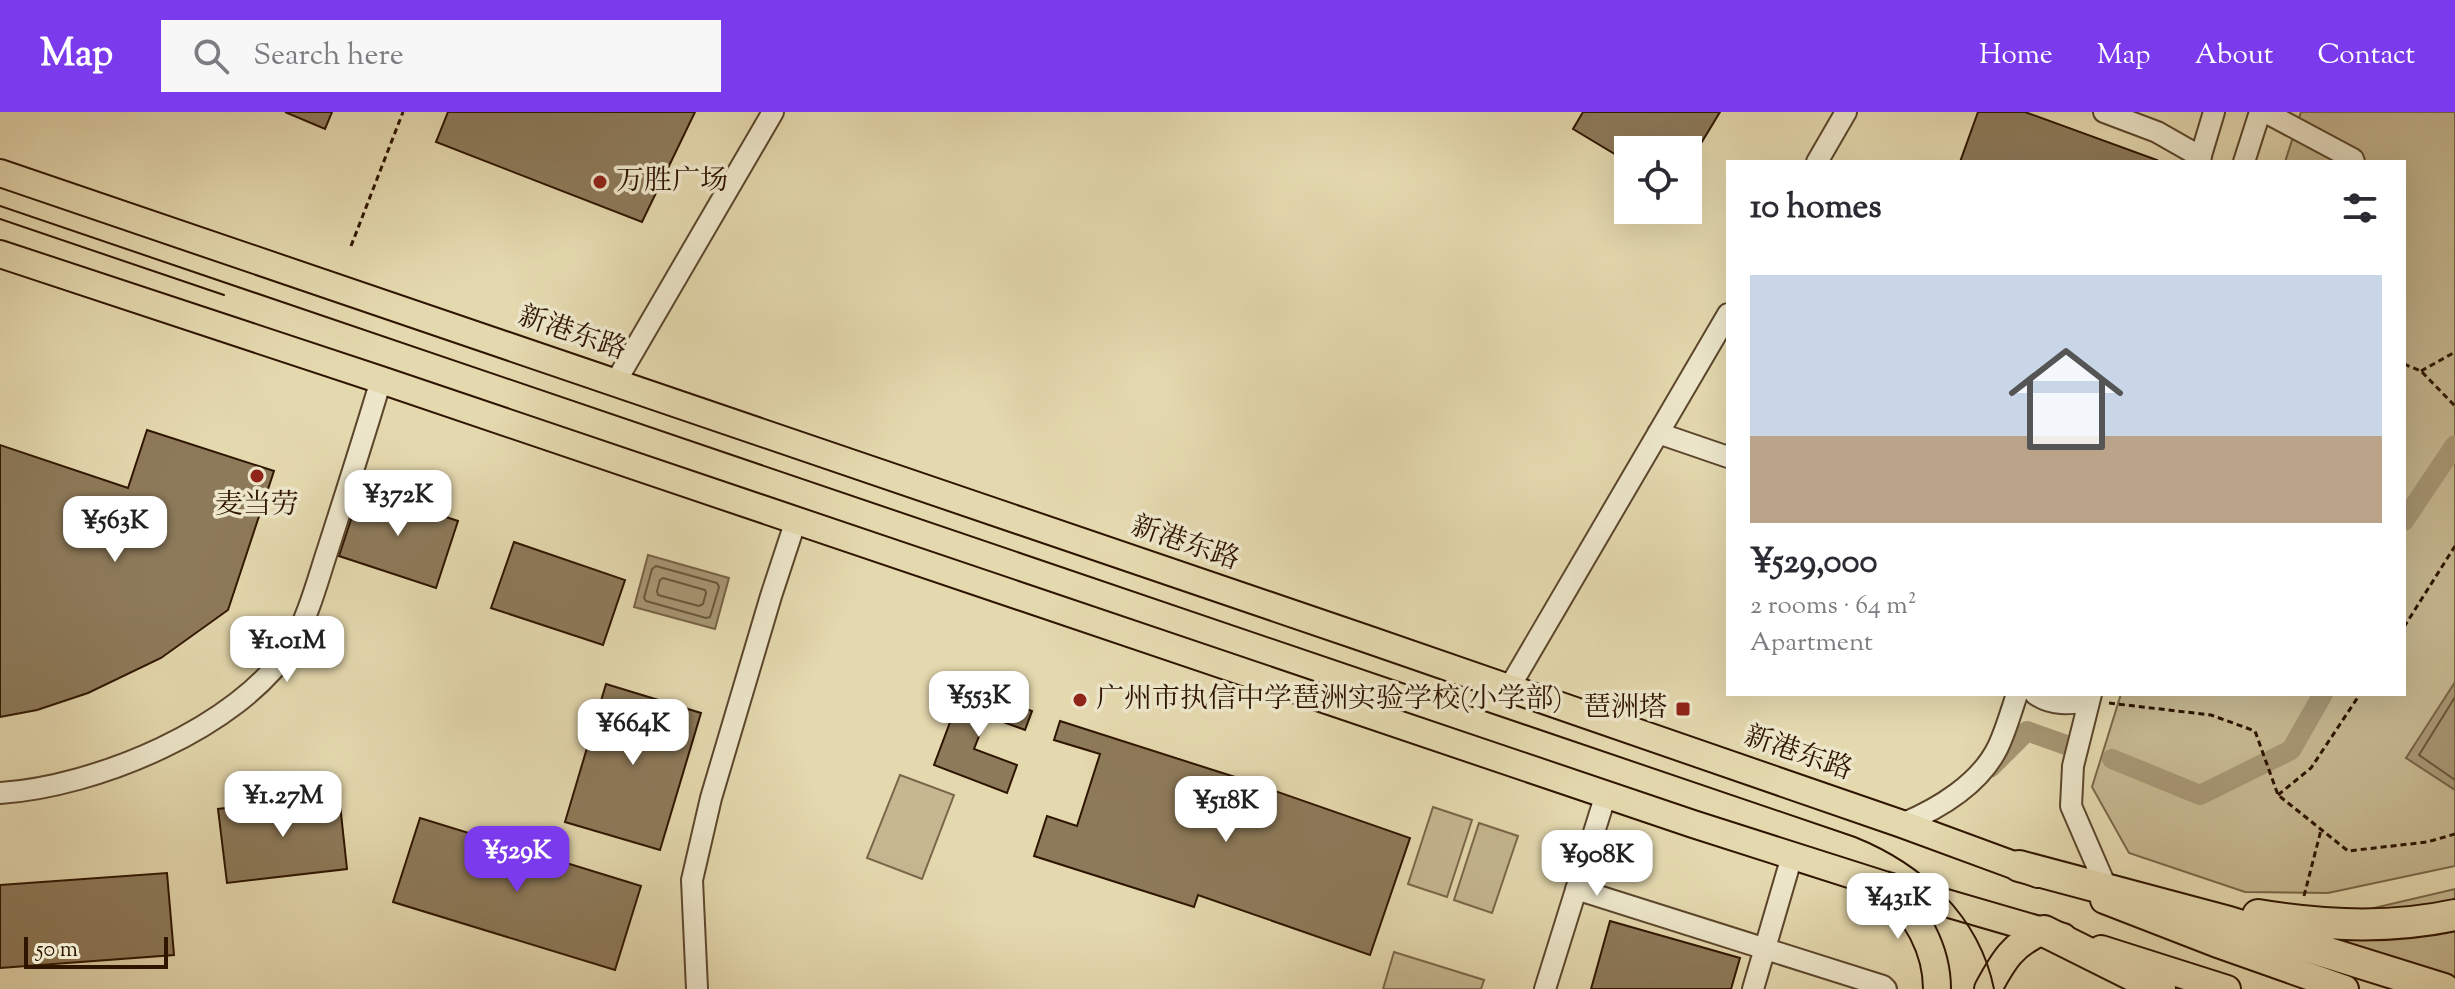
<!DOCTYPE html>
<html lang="en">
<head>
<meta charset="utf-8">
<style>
  :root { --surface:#fff; --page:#f7f7f7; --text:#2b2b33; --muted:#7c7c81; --line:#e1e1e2; --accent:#7c3aed }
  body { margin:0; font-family:"Sorts Mill Goudy","Noto Serif SC",serif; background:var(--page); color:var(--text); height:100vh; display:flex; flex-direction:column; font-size:30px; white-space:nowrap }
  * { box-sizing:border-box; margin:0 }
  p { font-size:26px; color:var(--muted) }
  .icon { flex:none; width:44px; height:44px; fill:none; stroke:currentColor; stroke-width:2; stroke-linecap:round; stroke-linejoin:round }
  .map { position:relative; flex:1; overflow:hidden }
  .details { position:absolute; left:1726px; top:48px; width:680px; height:536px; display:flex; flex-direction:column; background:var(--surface); border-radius:0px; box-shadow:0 8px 32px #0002 }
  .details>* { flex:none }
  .tools { position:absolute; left:1614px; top:24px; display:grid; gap:16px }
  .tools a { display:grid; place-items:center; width:88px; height:88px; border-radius:0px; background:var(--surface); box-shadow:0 8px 32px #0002; font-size:40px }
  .scale { position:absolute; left:24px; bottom:20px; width:144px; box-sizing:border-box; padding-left:8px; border:4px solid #2f1500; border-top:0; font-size:22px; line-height:28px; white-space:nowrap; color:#2f1500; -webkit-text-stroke:6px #ede6ca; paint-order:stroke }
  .price { position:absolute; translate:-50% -68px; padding:0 18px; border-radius:16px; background:#fff; color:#222; font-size:26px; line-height:52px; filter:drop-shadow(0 2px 4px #0008) }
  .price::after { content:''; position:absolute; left:50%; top:48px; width:24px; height:18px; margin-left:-12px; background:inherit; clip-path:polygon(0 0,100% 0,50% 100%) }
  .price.on { background:var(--accent); color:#fff }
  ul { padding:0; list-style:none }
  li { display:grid; align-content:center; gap:16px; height:424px; padding:0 24px }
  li+li { border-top:2px solid var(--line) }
  li span { display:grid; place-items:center; height:248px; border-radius:0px; color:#555 }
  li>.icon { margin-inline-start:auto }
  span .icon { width:144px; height:144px; fill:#fffc; stroke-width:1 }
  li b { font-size:34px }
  h2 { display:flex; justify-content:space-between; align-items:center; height:96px; padding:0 24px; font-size:34px }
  header { display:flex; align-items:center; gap:48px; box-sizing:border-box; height:112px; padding:0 40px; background:var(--accent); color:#fff }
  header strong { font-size:38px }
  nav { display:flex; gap:44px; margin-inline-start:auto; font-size:28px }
  .search { width:560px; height:72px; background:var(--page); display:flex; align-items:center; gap:20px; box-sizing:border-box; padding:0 28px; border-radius:0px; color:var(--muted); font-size:30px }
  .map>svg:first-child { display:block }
  .green { fill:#c5b790; stroke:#7a6648; stroke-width:2 }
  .water { fill:#a69673; stroke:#766245; stroke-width:2 }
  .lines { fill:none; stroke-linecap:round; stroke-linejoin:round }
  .shore { stroke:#6a563a; stroke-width:2 }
  .canal { stroke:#a69673; stroke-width:20 }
  .building { fill:#8d7a5a; stroke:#2f1500; stroke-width:2 }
  .minor-casing { stroke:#5c462c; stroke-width:24 }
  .major-casing { stroke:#2f1500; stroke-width:30 }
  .highway-casing { stroke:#2f1500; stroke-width:34 }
  .path { stroke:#2f1500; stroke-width:3; stroke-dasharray:6 4; stroke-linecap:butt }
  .minor { stroke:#ede6ca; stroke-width:20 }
  .major { stroke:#e4d8ae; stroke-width:26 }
  .highway { stroke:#e4d8ae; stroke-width:30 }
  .tram { stroke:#2f1500; stroke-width:2 }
  .poi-dot { fill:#8f2418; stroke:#ede6ca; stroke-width:3 }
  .labels { text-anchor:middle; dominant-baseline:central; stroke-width:7; stroke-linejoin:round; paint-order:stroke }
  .poi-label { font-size:28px; fill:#2f1500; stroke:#ede6ca; text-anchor:start }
  .street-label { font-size:28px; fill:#2f1500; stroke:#ede6ca }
</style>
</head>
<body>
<header>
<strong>Map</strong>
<div class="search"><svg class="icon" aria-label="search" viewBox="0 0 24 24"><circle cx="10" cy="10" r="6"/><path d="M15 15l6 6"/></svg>Search here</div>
<nav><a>Home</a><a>Map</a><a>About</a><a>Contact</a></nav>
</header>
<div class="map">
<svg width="2455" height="877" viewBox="0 0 2455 877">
  <rect width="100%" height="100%" fill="#e4d8ae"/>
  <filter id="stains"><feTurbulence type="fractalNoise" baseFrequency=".0025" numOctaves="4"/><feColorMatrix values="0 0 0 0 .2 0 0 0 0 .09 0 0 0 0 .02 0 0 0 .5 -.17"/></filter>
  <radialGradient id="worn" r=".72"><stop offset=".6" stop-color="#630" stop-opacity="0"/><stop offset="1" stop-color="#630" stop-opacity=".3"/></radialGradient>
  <!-- green -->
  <path class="green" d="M2301 0H2455V754L2328 781 2245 780 2129 741 2092 675 2121 582H2404V50H2285Z
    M900 663 954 683 922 767 867 746Z
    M1433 695 1472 708 1447 785 1408 772Z
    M1479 711 1518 724 1492 801 1454 788Z
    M2455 777V877L2347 834 2344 803Z
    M1394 840 1484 868 1481 877H1383Z"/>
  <!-- water -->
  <path class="water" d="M648 443 729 466 715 517 634 495Z
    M2455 570V678L2406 646Z"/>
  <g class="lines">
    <!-- shore -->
    <path class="shore" d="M656 454 717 471 719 475 710 505 706 506 646 489 644 486 652 457Z
      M663 466 705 478 706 481 703 492 699 494 658 483 657 479 660 468Z
      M2455 585 2419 643 2455 668"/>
    <!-- canal -->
    <path class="canal" d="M2404 409 2455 333
      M2112 647 2200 683 2291 638 2323 582
      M1990 656 2027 619 2066 633"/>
  </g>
  <!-- building -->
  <path class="building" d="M285 0H332L325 17Z
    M448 0H695L642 110 436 30Z
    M1583 0H1720L1697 38H1628V50L1573 17Z
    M1978 0H2025L2157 48 2156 50H1960Z
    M147 318 274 359 228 498 161 546 88 581 37 598 0 605V333L128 376Z
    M361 377 458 409 436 476 339 444Z
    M514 430 625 468 603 533 491 496Z
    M606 572 701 601 660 738 565 710Z
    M964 573 1032 599 1025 618 987 604 974 637 1017 653 1007 681 934 653Z
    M1060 609 1235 665 1410 726 1370 843 1198 783 1194 795 1034 744 1047 704 1077 714 1100 642 1054 628Z
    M339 683 347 757 227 771 218 697Z
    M420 706 641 774 615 858 393 790Z
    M167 761 174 843 0 856V773Z
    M1610 809 1740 846 1731 877H1591Z"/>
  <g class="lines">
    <defs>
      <path id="minor" d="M2104 0 2157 20 2201 45
        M2265 0 2353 47 2354 50
        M1817 50 1846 0
        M2199 50 2214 0
        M2244 50 2260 0
        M615 271 773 0
        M1658 321 1728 345
        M1509 576 1728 202
        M2035 582C2052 594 2069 592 2089 589
        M2091 582 2073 654 2071 694 2110 784
        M0 681C95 675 239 616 291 534 308 506 318 467 328 437 346 381 364 325 381 268
        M1902 712C1938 697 1980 672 1998 635 2006 618 2011 600 2017 582
        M1576 777 1883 874 1886 877
        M697 877 692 768 711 686 771 484 796 408
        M1545 877 1606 682
        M1753 877 1792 744"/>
      <path id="major" d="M0 61 1364 526 1902 712 2038 762
        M0 142 381 268 1693 712 1884 773 2063 825
        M1887 775C1916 801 1937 837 1937 877
        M2104 788 2215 831 2345 877
        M2101 837 2227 877
        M1988 877C2003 849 2013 831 2044 819"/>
      <path id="highway" d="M2019 754 2229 810 2444 877
        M2258 803C2323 814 2391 817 2455 803
        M2044 819 2160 877"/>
    </defs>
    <!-- minor casing -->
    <use href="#minor" class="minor-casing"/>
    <!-- major casing -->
    <use href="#major" class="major-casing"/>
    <!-- highway casing -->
    <use href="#highway" class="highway-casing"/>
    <!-- path -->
    <path class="path" d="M351 134 403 0
      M2404 252 2421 259 2455 294
      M2421 259 2455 240
      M2404 515 2455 434
      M2109 591 2211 603 2255 619 2278 683 2348 739 2427 730 2455 722
      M2278 683 2311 656 2360 582
      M2304 784 2321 718"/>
    <!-- minor -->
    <use href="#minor" class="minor"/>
    <!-- major -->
    <use href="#major" class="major"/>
    <!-- highway -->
    <use href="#highway" class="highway"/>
    <!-- tram -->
    <path class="tram" d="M0 94 1855 725C1922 752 1979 803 1994 877
      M0 107 224 183"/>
  </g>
  <!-- markers -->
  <g class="poi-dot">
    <circle cx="600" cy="70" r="8"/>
    <circle cx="257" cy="364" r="8"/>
    <circle cx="1080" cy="588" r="8"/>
    <rect x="1675" y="589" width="16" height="16" rx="4"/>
  </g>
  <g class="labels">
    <!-- poi labels -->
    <g class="poi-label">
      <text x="616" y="70">万胜广场</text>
      <text x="257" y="394" text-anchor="middle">麦当劳</text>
      <text x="1096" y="588">广州市执信中学琶洲实验学校(小学部)</text>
      <text x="1667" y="597" text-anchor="end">琶洲塔</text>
    </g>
    <!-- street labels -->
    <g class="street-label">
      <text transform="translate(572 222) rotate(19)">新港东路</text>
      <text transform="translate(1185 432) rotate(19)">新港东路</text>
      <text transform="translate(1798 642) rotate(19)">新港东路</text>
    </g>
  </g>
  <rect width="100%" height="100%" filter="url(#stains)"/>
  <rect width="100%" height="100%" fill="url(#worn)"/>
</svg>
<div class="tools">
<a><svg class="icon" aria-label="locate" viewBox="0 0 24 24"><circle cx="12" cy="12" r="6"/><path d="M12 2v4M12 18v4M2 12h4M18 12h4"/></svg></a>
</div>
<div class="scale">50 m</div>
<b class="price" style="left:398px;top:426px">¥372K</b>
<b class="price" style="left:115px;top:452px">¥563K</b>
<b class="price" style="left:287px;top:572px">¥1.01M</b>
<b class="price" style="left:979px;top:627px">¥553K</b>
<b class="price" style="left:633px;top:655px">¥664K</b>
<b class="price" style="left:283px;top:727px">¥1.27M</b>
<b class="price" style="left:1226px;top:732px">¥518K</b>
<b class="price on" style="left:517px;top:782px">¥529K</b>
<b class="price" style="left:1597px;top:786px">¥908K</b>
<b class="price" style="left:1898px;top:829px">¥431K</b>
<section class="details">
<h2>10 homes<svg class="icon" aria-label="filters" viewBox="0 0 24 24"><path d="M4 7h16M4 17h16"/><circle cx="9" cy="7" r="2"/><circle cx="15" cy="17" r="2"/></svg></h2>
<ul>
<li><span style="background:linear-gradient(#c9d6e8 65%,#b9a48a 0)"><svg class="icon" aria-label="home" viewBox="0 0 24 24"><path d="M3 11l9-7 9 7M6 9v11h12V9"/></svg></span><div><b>¥529,000</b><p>2 rooms · 64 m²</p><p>Apartment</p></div></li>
</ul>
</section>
</div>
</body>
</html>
